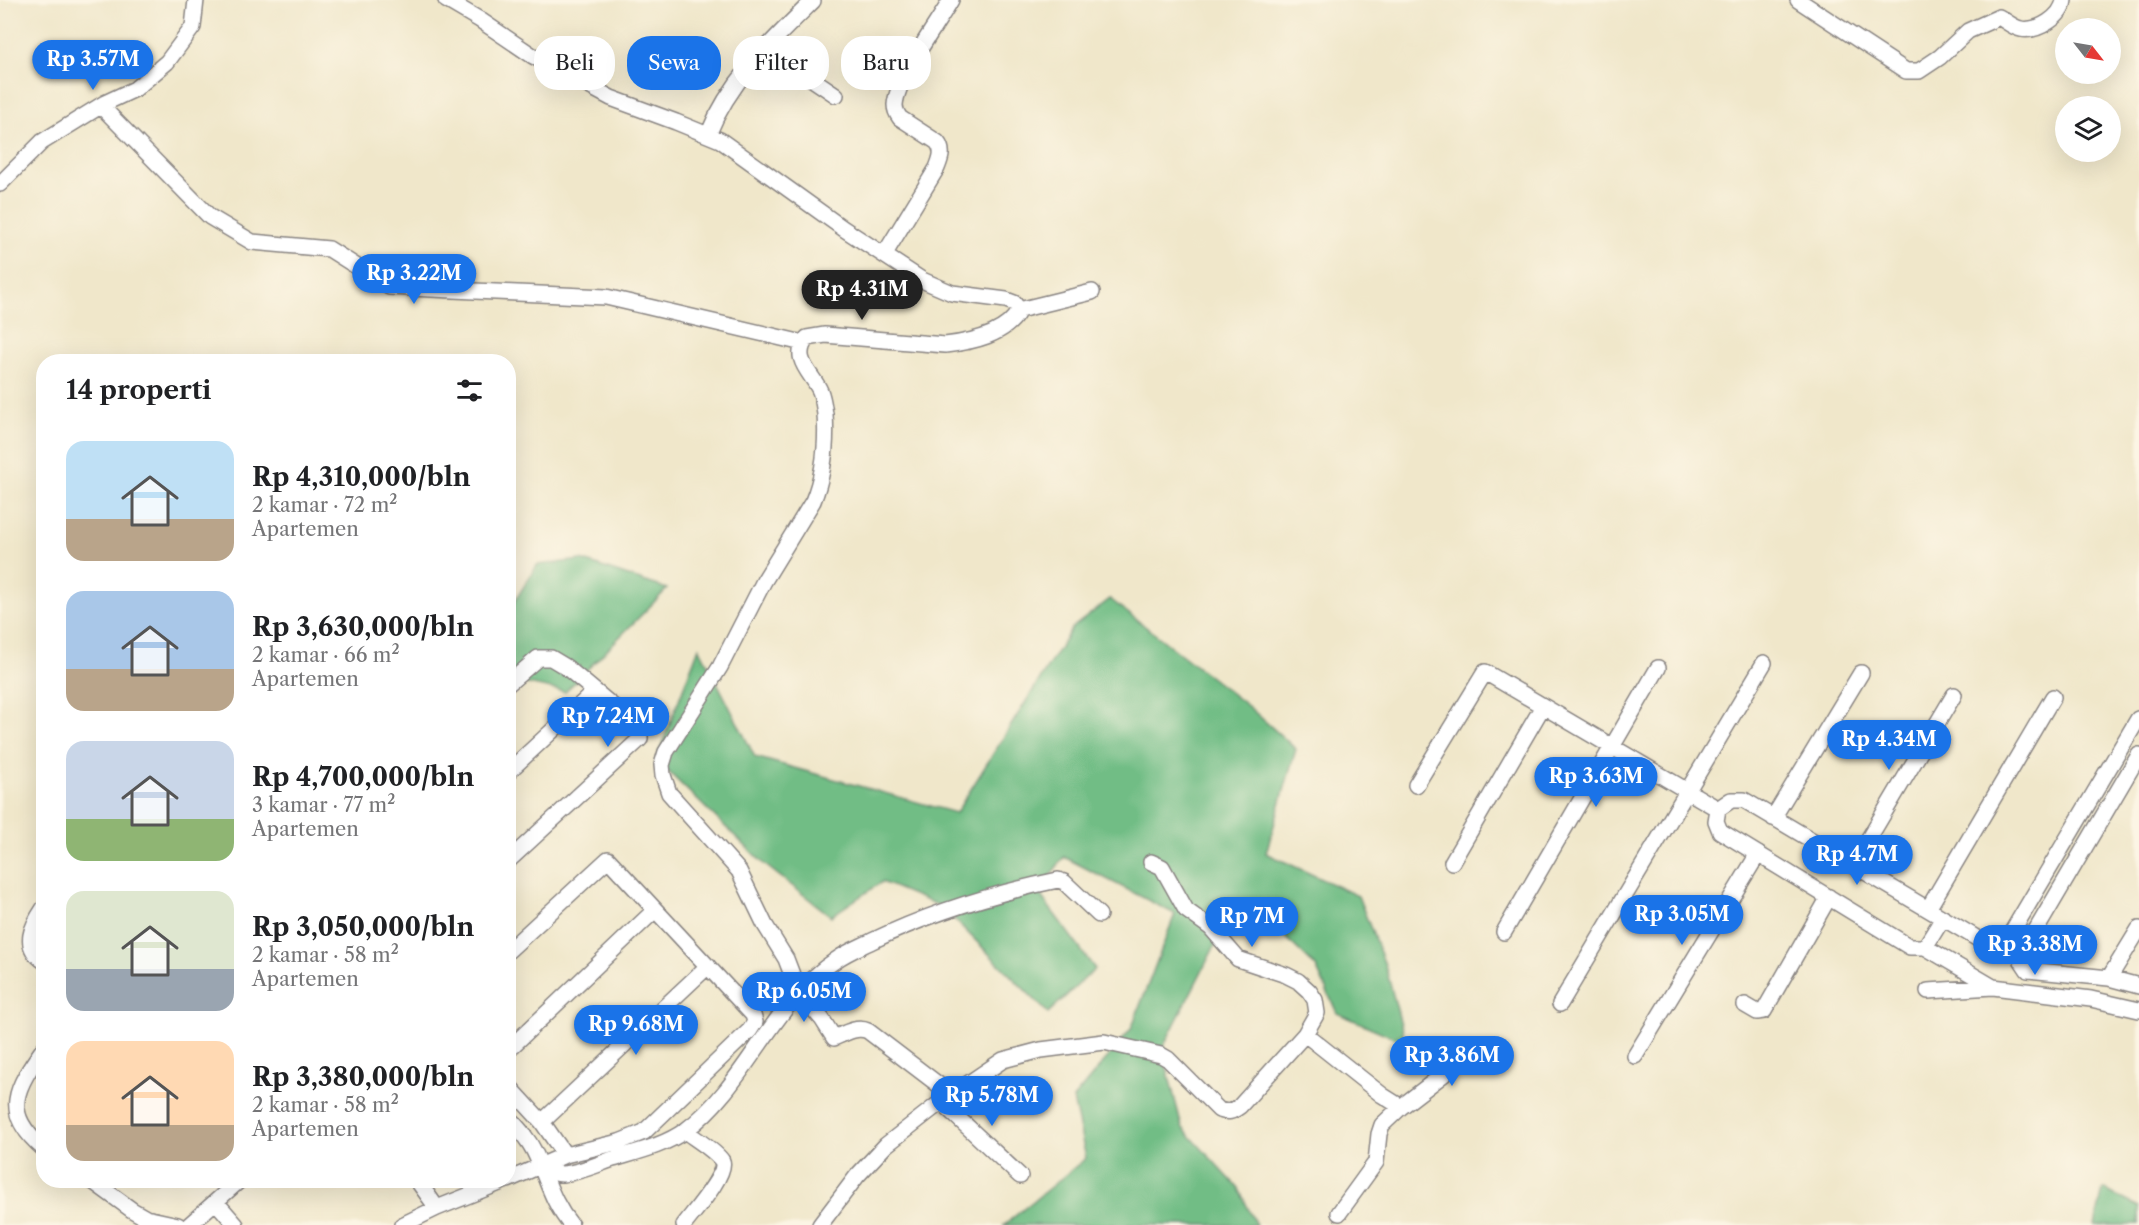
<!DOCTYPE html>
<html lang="id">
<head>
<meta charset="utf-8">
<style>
  :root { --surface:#fff; --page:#f6f6f6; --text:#202124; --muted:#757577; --accent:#1a73e8 }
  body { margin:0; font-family:"Libre Caslon Text",serif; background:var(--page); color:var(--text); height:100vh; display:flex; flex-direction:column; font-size:22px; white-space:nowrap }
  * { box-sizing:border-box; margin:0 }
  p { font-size:20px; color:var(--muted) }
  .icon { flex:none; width:33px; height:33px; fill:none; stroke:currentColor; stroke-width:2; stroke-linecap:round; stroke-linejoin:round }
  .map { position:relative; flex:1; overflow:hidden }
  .drawer { position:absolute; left:36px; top:354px; width:480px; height:834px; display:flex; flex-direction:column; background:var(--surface); border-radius:24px; box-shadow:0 6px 24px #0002 }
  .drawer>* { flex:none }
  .guide { position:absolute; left:534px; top:36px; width:570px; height:54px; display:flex; gap:12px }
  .needle { width:39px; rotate:121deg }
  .controls { position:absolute; left:2055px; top:18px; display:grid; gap:12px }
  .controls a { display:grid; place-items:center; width:66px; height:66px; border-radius:50%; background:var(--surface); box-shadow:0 6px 24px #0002; font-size:30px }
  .price { position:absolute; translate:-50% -51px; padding:0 14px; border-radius:21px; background:var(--accent); color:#fff; font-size:20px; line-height:39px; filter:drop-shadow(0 2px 3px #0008) }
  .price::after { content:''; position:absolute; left:50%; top:36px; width:18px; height:14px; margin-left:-9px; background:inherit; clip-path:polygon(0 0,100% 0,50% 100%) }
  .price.on { background:#222; color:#fff }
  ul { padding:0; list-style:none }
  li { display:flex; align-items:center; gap:18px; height:150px; padding:0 30px }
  li span { display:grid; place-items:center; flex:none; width:168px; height:120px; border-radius:18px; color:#555 }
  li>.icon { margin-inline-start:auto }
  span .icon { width:72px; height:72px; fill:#fffc; stroke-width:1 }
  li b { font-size:26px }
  h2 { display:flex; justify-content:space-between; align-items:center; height:72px; padding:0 30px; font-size:26px }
  .tag { padding:0 21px; border-radius:24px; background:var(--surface); box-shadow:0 6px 24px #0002; font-size:21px; line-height:54px }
  .tag.on { background:var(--accent); color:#fff }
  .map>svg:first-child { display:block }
  .forest { fill:#71bd85; stroke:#4a7060; stroke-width:1.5 }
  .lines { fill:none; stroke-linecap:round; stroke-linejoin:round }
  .street-casing { stroke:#898482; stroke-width:18 }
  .street { stroke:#fff; stroke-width:15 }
</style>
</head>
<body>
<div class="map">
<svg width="2139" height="1225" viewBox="0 0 2139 1225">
  <rect width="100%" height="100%" fill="#fcf5e5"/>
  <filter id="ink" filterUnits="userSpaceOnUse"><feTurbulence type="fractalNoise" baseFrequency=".0167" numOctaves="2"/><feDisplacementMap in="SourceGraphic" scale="12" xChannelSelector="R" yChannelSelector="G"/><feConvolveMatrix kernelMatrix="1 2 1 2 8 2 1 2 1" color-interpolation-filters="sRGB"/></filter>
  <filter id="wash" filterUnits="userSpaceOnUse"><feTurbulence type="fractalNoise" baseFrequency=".008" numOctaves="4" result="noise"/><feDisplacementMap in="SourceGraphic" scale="24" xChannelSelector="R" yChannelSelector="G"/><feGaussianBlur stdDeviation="1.35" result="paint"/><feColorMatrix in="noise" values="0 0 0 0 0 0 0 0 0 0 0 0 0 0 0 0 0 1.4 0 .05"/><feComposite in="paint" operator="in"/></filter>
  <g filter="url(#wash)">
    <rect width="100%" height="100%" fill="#f0e7ca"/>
    <!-- forest -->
    <path class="forest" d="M581 560 667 589 565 692 509 680 508 612 537 565Z
      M1110 599 1249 707 1296 749 1266 853 1358 896 1385 965 1406 1043 1337 1013 1316 967 1284 936 1226 924 1162 1049 1182 1127 1239 1189 1256 1225H1004L1086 1158 1073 1099 1131 1029 1175 914 1064 857 1038 892 1095 969 1048 1013 942 907 882 882 831 916 764 864 656 760 699 647 755 757 956 813 1072 628Z
      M2103 1189 2139 1207V1225H2095Z"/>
  </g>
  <g filter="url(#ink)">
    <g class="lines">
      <defs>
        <path id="street" d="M446 0 480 20 533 56 611 98 676 122 720 140 844 229 922 280 952 293 1006 300 1014 303 1019 310 1092 292
          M1798 0 1906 71H1919L1940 57 1968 31 1999 17C2006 21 2014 28 2021 29 2038 32 2062 17 2064 0
          M763 50 793 66 836 95
          M101 106 210 217 252 242 329 249 389 287 606 297 803 343
          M708 135C730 80 772 41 813 1
          M0 184 42 142 105 103 135 89 167 62 193 27 196 0
          M884 255 937 168C941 158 944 150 937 142L900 118C897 114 895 111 895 105 897 78 936 26 951 0
          M508 684 538 658H551L566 667 640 729V739L508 861
          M2139 755 2025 949 2022 961 2028 970 2109 978 2139 986
          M508 772 595 691
          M1416 785 1485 672 1718 809
          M1773 818 1861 673
          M1151 862 1162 867 1186 910 1211 928 1238 959 1286 975 1298 981 1309 991 1315 1000 1317 1013 1305 1034
          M1452 862 1543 706
          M1853 865 1954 695
          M44 908C32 926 21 946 44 961
          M1928 909 2053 697
          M1504 932 1658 668
          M1925 947 1943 918
          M508 951 608 859 753 1015 755 1022 750 1030 644 1132 619 1142 565 1155 508 1180
          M2109 978 2139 929
          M1993 987 1925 947H1910L1720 831 1716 821 1718 809 1731 800H1744L2000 952 2138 719
          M1928 991 1993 987 2091 999 2139 1010
          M1560 1004 1764 663
          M1745 1005 1757 1012 1764 1011 1829 897
          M44 1048C16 1088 0 1112 44 1149
          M508 1050 655 910
          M1635 1056 1758 854
          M508 1085 542 1122 565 1155
          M952 1095 868 1031C857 1026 845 1033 834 1038L822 1019 799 993 786 959 765 925 739 871 669 793 663 775 662 765 666 752 720 667 764 581 813 501C824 474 827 444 825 414 824 408 823 398 820 391 813 374 790 359 807 338L825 335 945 345C971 342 1007 335 1019 310
          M941 1102 1020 1176
          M508 1117C518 1128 527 1137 534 1151 547 1177 551 1201 571 1225
          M542 1122 708 966
          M541 1167C547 1170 555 1174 562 1174 578 1173 596 1165 610 1160 636 1152 664 1146 686 1130 746 1086 772 1002 836 960 847 952 860 947 872 941 930 913 995 893 1058 880L1064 882 1099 915
          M91 1180 132 1210 146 1218 178 1225
          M417 1180 437 1208
          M216 1202 236 1225
          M1339 1213 1376 1162 1379 1134 1382 1125 1401 1107
          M189 1225 240 1180
          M402 1225 437 1208 507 1180
          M684 1225C692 1214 728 1173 722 1161 716 1151 694 1138 685 1131
          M820 1225 857 1176 886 1145 941 1102 1003 1060 1041 1050 1104 1042 1161 1055 1168 1059 1219 1110C1228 1113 1232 1112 1240 1106L1305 1034 1382 1095 1401 1107 1479 1047"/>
      </defs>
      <!-- street casing -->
      <use href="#street" class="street-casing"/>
      <!-- street -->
      <use href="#street" class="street"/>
    </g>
  </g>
</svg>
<div class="controls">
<a><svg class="needle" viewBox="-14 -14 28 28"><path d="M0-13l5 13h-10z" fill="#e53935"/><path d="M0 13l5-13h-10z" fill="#757577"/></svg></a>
<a><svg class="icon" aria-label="layers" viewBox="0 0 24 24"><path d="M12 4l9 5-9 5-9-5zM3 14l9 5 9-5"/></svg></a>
</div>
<b class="price" style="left:93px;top:91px">Rp 3.57M</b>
<b class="price" style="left:414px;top:305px">Rp 3.22M</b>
<b class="price on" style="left:862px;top:321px">Rp 4.31M</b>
<b class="price" style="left:608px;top:748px">Rp 7.24M</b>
<b class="price" style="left:1889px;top:771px">Rp 4.34M</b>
<b class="price" style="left:1596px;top:808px">Rp 3.63M</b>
<b class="price" style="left:1857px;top:886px">Rp 4.7M</b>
<b class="price" style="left:1682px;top:946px">Rp 3.05M</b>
<b class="price" style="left:1252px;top:948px">Rp 7M</b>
<b class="price" style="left:2035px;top:976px">Rp 3.38M</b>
<b class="price" style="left:804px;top:1023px">Rp 6.05M</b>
<b class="price" style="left:636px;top:1056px">Rp 9.68M</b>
<b class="price" style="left:1452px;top:1087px">Rp 3.86M</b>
<b class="price" style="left:992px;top:1127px">Rp 5.78M</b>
<div class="guide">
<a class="tag">Beli</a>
<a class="tag on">Sewa</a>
<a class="tag">Filter</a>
<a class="tag">Baru</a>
</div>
<section class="drawer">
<h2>14 properti<svg class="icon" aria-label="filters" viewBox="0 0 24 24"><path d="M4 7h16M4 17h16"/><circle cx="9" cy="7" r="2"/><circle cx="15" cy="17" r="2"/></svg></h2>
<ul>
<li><span style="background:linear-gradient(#bfe0f5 65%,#b9a48a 0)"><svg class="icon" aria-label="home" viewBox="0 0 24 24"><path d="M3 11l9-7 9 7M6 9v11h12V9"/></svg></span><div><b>Rp 4,310,000/bln</b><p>2 kamar · 72 m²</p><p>Apartemen</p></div></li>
<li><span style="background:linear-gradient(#a9c7e8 65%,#b9a48a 0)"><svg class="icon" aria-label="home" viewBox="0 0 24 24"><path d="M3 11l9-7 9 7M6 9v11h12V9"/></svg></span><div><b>Rp 3,630,000/bln</b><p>2 kamar · 66 m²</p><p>Apartemen</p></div></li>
<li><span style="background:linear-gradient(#c9d6e8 65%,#8fb573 0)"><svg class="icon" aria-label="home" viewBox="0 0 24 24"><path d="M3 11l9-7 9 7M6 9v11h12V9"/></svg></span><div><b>Rp 4,700,000/bln</b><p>3 kamar · 77 m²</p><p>Apartemen</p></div></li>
<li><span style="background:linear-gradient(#dfe7d0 65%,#9aa5b1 0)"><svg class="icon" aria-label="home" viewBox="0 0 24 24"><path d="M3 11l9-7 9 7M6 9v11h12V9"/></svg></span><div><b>Rp 3,050,000/bln</b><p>2 kamar · 58 m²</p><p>Apartemen</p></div></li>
<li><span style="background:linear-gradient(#ffd9b3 70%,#b9a48a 0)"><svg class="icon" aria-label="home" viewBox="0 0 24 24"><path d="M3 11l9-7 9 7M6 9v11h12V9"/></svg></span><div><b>Rp 3,380,000/bln</b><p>2 kamar · 58 m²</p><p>Apartemen</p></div></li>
</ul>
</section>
</div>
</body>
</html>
